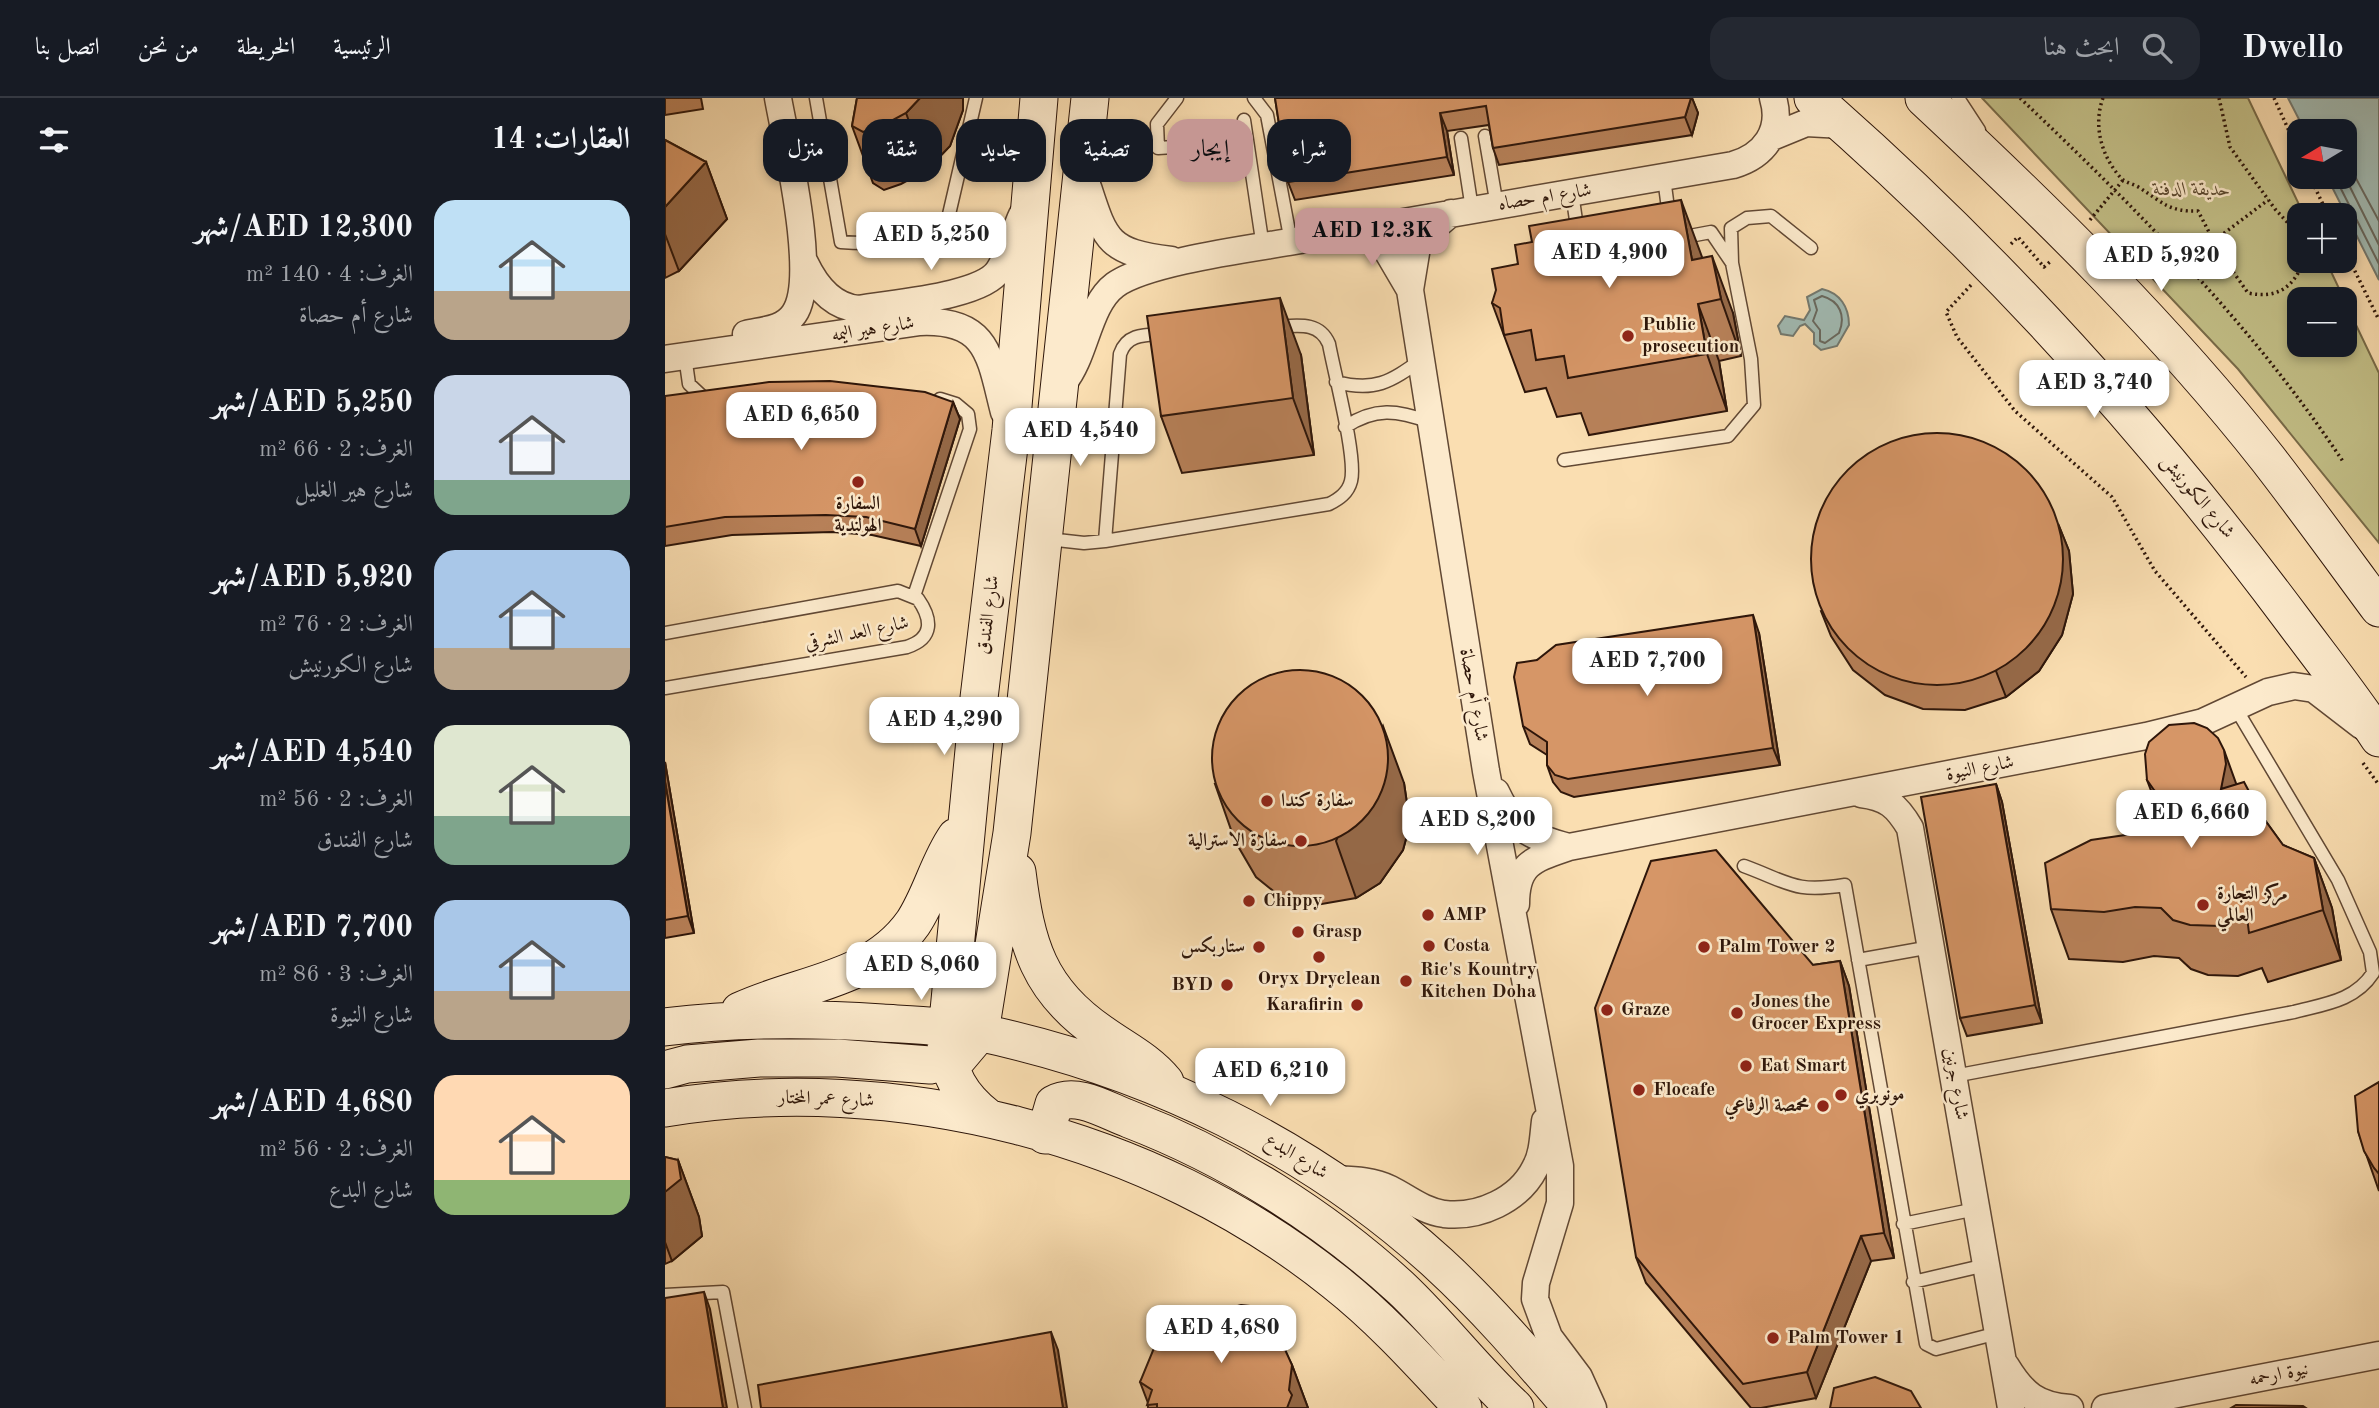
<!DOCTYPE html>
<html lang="ar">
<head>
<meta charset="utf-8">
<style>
  :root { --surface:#171b24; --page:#242831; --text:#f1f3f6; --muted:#9ea1a6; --line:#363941; --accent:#c59692 }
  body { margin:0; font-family:"Old Standard TT",Amiri,serif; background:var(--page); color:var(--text); direction:rtl; height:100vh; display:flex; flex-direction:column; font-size:26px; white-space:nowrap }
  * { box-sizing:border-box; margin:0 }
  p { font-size:23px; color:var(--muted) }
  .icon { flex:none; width:38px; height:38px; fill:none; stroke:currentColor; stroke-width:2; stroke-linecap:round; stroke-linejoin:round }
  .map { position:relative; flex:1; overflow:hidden; direction:ltr }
  .side { display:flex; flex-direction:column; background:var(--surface); width:665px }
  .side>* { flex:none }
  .top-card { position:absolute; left:21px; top:21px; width:665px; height:63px; direction:rtl; display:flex; gap:14px }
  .needle { width:46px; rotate:260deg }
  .fabs { position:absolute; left:1622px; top:21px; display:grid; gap:14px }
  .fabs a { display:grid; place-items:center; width:70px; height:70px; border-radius:14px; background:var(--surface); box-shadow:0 4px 10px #0003; font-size:35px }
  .price { position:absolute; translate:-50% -60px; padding:0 16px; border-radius:14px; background:#fff; color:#222; font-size:23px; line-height:46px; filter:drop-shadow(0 2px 4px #0008) }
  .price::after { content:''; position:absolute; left:50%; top:42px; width:21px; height:16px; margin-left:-10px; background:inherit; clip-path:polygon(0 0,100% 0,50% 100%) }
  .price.on { background:var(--accent); color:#111 }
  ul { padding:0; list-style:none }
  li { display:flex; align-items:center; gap:21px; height:175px; padding:0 35px }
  li span { display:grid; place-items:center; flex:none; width:196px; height:140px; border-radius:21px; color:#555 }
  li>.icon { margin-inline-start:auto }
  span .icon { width:84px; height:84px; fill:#fffc; stroke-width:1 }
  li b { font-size:30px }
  h2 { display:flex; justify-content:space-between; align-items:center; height:84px; padding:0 35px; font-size:30px }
  .chip { padding:0 24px; border-radius:21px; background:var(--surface); box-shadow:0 4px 10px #0003; font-size:24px; line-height:63px }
  .chip.on { background:var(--accent); color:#111 }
  header { display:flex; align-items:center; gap:42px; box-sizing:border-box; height:98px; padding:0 35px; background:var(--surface); border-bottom:2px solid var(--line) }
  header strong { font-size:33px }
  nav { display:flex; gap:38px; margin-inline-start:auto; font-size:24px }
  .search { width:490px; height:63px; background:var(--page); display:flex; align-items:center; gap:18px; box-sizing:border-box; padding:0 24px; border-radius:21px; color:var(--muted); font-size:26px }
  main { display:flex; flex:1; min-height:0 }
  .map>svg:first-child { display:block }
  .green { fill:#c3c088; stroke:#786b49; stroke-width:2 }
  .water { fill:#a1bbb4; stroke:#737970; stroke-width:2 }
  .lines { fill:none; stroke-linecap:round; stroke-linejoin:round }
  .shore { stroke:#68685f; stroke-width:2 }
  .lane-casing { stroke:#614834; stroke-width:15 }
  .street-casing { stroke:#614834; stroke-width:29 }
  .secondary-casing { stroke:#2e160a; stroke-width:39 }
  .path { stroke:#2e160a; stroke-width:3.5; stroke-dasharray:2 3.5; stroke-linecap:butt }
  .lane { stroke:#fceacc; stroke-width:12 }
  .street { stroke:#fceacc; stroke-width:26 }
  .secondary { stroke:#fceacc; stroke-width:37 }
  .wall { fill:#b88159; stroke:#2e160a; stroke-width:2 }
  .shaded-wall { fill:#966948; stroke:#2e160a; stroke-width:2 }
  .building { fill:#d69667; stroke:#2e160a; stroke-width:2 }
  .poi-dot { fill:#8f2418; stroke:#fceacc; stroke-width:2.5 }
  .labels { text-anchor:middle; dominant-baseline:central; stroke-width:5; stroke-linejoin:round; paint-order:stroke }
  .park-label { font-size:19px; font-style:italic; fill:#5b4930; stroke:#fceacc }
  .street-label { font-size:19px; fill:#2e160a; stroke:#fceacc }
  .poi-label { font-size:19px; font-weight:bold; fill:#2e160a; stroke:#fceacc; text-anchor:start }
</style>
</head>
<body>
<header>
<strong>Dwello</strong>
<div class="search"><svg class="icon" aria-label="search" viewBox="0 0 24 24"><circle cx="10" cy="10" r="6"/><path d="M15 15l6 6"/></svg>ابحث هنا</div>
<nav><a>الرئيسية</a><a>الخريطة</a><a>من نحن</a><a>اتصل بنا</a></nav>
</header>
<main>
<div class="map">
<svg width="1714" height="1310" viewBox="0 0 1714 1310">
  <rect width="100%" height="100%" fill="#fadeb1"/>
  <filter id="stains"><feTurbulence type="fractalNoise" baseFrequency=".00286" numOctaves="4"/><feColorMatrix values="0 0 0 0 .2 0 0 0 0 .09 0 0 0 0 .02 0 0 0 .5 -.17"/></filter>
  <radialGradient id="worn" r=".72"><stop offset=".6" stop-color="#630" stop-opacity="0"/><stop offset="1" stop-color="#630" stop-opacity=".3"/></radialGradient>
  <!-- green -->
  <path class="green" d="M1317 0H1583L1639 117H1634V163H1661L1679 201H1634V247H1680V204L1714 275V445L1573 271Z"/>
  <!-- water -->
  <path class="water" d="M1623 0H1714V182L1662 79H1680V33H1640Z
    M1157 191C1175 195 1184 209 1184 227L1172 248 1156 252 1149 246V235L1140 226 1135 228 1128 238 1116 236 1113 228 1120 218 1139 222 1145 212 1142 199Z"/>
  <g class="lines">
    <!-- shore -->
    <path class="shore" d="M1680 60 1714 123
      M1670 79 1714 166
      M1680 79 1714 147
      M1157 198C1175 203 1181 218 1174 235L1160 245 1155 243V232L1148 223 1152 212 1149 202Z"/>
    <defs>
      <path id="lane" d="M151 0 176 144C213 147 249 144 282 125L311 0
        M512 0 492 26 493 50 557 46
        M589 0 602 17 626 144
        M1293 0 1314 32
        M579 22 598 149
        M820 38 832 108
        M796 40 807 111
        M999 80 1004 118
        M907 95 913 136
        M1067 165 1066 130 1082 120 1106 118 1146 150
        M20 258 24 286 41 302
        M671 284C710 294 725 284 756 262
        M680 329C710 309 732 312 765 324
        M899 362 1063 338 1089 307 1086 261 1067 165 1046 134 1014 140
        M383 441 419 445 440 443 664 406C674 401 683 395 686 383 692 360 669 274 664 246 654 222 630 228 609 229
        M440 443 455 256C462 235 481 237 500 236
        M249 498 305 331 303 316 291 306 275 301
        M0 535 233 493 253 501C267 521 269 540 242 549L0 590
        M1079 768C1125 785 1129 795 1180 787L1261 1246 1271 1251 1333 1235
        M1193 862 1266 849
        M1289 978 1629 914C1659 906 1690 903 1708 875L1705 854 1673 782 1570 609
        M1238 1126 1311 1111
        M1248 1184 1321 1167
        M0 1197 58 1194 80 1310"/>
      <path id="street" d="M1107 39 1141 25 1178 27
        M420 80C440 141 440 154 506 162
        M786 115 753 143 745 192 821 673 895 1068V1105L871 1185 870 1201 884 1239 914 1279 928 1310
        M685 134 718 146 745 192
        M140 165C151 188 167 209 194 211 226 205 317 199 334 172 344 156 349 134 357 117
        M81 236C98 232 118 232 129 216 154 181 121 45 113 0
        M0 261 255 224C324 221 325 260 339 314
        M399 284C421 257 423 207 450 187 482 164 583 151 624 144 772 117 920 93 1068 67 1099 58 1118 33 1108 0
        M831 694C848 731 866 739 904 749
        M1196 696C1222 699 1232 708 1245 730L1346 1310
        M851 806C851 765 869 761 904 749L1481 638 1538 624 1603 594 1629 588 1649 591 1697 628
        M667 1081C686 1082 707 1082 725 1091 743 1100 758 1113 779 1116 814 1120 854 1102 870 1070 878 1056 878 1039 880 1023
        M1341 1268C1358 1296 1372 1308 1405 1310
        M1440 1310 1714 1257"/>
      <path id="secondary" d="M1148 0C1326 155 1486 332 1627 521 1656 560 1687 599 1714 640
        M1259 0C1380 113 1500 230 1603 361 1641 410 1677 460 1714 510
        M352 774C361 846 373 892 436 935 458 951 482 962 500 984
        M75 913C135 885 207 883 248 825 266 798 273 765 291 739
        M0 929C73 920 143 920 217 925 250 927 284 928 317 935 486 971 646 1049 774 1166 822 1210 865 1261 907 1310
        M0 972 22 966 94 960H172L265 967 293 960 315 934 347 735 425 0
        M0 1010C230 972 487 1037 670 1184 717 1221 757 1266 798 1310
        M322 1019C296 999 283 976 281 944L314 600 346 332 374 0
        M380 1037 389 1006C412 993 442 1013 464 1021 563 1059 659 1119 737 1191 777 1229 810 1273 850 1310"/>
    </defs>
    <!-- lane casing -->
    <use href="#lane" class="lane-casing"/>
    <!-- street casing -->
    <use href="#street" class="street-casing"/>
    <!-- secondary casing -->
    <use href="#secondary" class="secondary-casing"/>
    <!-- path -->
    <path class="path" d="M1355 0C1473 112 1589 229 1679 365
      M1438 0C1428 27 1436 58 1456 80 1461 85 1469 86 1475 90 1498 105 1505 114 1533 113L1555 155 1583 195C1612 201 1628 190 1639 163
      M1554 0 1565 49 1610 111 1634 137
      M1609 0 1634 55
      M1645 79 1663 117
      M1425 122 1458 82
      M1550 142 1603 102
      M1346 146 1353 139 1379 169 1386 163
      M1680 153 1714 222
      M1306 187 1281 214 1292 239 1350 313 1447 399 1490 473 1581 579
      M1698 665 1714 687"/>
    <!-- lane -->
    <use href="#lane" class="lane"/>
    <!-- street -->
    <use href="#street" class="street"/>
    <!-- secondary -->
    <use href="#secondary" class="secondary"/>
  </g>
  <!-- wall -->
  <path class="wall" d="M0 0H36L38 11 0 17Z
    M192 0H298V12L285 48 262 72 236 86 219 92 208 85 187 28Z
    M610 0H1027L1033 15 1027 37 834 67 828 50 824 27 782 33 789 77 630 102 623 84Z
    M0 42 41 64 62 121 14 173 0 180Z
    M867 144 1037 160 1068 215 1076 258 1054 263 1062 313 924 337 916 315 892 319 881 290 860 294 827 205Z
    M636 257 649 357 517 375 496 318Z
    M0 298 288 304 295 321 256 448 207 437 167 434 67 437 0 448Z
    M1394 428 1404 453 1408 496 1397 537 1374 573 1341 599 1300 612 1258 611 1220 597 1188 572 1166 538 1156 513Z
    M1094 535 1115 667 909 699 896 694 888 684 882 667V657L865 646 858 628 872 562Z
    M0 664 29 835 0 840Z
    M1482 682 1571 686 1597 718 1618 747 1649 760 1667 810 1676 862 1603 884 1597 870 1573 878 1543 877 1526 871 1514 860 1489 858 1458 864 1404 861 1386 811 1495 716Z
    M739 685 745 726 738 752 715 785 691 800 651 807 612 796 591 779 570 743 550 686Z
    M1331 686 1337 704 1377 925 1302 938 1295 920Z
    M1175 863 1184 888 1229 1160 1206 1163 1151 1300 1096 1310H1086L981 1185 971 1159 1148 867Z
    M1714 984V1093L1693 1033Z
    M0 1059 13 1062 34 1119 37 1138 7 1163 0 1166Z
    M607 1224 616 1246 627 1267 643 1310H483V1305L475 1284 508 1237 542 1226Z"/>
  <!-- shaded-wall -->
  <path class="shaded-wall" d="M255 0H298V12L285 48 262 72 241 15Z
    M1026 0H1027L1033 15 1027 37 1020 19Z
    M775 15 782 33 789 77 782 59Z
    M41 64 62 121 14 173 0 136V109Z
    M1016 102 1037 159 1045 203 1027 162Z
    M1047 158 1068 215 1076 258 1056 201Z
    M615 200 636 257 649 357 628 300Z
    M1033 206 1054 263 1062 313 1042 256Z
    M288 304 295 321 256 448 250 431Z
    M1394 428 1404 453 1408 496 1397 537 1374 573 1341 599 1331 573Z
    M1088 517 1094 535 1115 667 1108 650Z
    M718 628 739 685 745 726 738 752 715 785 691 800 671 743Z
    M1559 652 1577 702 1556 691Z
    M0 664 29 835 23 818 0 684Z
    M1331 686 1337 704 1377 925 1370 907Z
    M1649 760 1667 810 1676 862 1658 812Z
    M1175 863 1184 888 1229 1160 1219 1135Z
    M13 1062 34 1119 37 1138 7 1163 0 1144V1094Z
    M1196 1138 1206 1163 1151 1300 1142 1274Z
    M39 1194 45 1211 62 1310H58Z
    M607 1224 626 1275 627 1267 643 1310H622Z
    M386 1234 393 1252 402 1310H398Z"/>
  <!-- building -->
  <path class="building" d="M192 0H255L241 15 215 29 198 34 187 28Z
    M610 0H1026L1020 19 828 50 821 8 775 15 782 59 623 84Z
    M0 42 41 64 0 109Z
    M1016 102 1027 162 1047 158 1056 201 1033 206 1042 256 903 280 899 258 871 262 866 232 839 237 835 210 827 205 831 192 827 171 853 166 850 147 867 144 864 128Z
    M615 200 628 300 496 318 482 218Z
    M165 283 260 294 288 304 250 431 201 419 161 417 60 419 0 429V298L104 284Z
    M1146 461a126 126 0 1 1 252 0a126 126 0 1 1-252 0Z
    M1088 517 1108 650 903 681 890 677 882 667V644L858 628 849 579 852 565 872 562 891 547Z
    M547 660a88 88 0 1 1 176 0a88 88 0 1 1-176 0Z
    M1529 625 1542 630 1553 640 1559 652 1561 666 1556 691 1579 684 1597 718 1618 747 1649 760 1658 812 1584 835 1582 819 1555 828 1525 827 1508 822 1496 810 1470 809 1439 814 1386 811 1380 765 1426 742 1474 735 1505 706 1489 692 1482 682 1480 656 1484 644 1504 627Z
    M0 684 23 818 0 822Z
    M1331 686 1370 907 1295 920 1256 699Z
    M1051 752 1148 867 1175 863 1219 1135 1196 1138 1142 1274 1078 1286 971 1159 930 910 986 763Z
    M1714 984V1076L1709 1070 1699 1053 1693 1033 1690 998Z
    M0 1059 13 1062 16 1081 0 1094Z
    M39 1194 58 1310H0V1200Z
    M576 1207 594 1209 607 1224 611 1244 618 1247 627 1267 624 1292 627 1297 622 1310H492V1306L482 1307 487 1292 475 1284 496 1233 508 1237 519 1229 542 1226 558 1212Z
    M386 1234 398 1310H96L93 1287Z
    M1210 1279 1246 1293 1256 1310H1165L1169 1290Z
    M1571 1307 1638 1308 1641 1310H1566Z"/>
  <!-- markers -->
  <g class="poi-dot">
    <circle cx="963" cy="238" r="7"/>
    <circle cx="193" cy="384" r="7"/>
    <circle cx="602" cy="703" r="7"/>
    <circle cx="636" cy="743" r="7"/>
    <circle cx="584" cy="803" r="7"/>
    <circle cx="1538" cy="807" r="7"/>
    <circle cx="763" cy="817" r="7"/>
    <circle cx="633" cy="834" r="7"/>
    <circle cx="764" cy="848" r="7"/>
    <circle cx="594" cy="849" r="7"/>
    <circle cx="1039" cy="849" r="7"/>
    <circle cx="654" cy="859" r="7"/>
    <circle cx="741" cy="883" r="7"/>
    <circle cx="562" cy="887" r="7"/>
    <circle cx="692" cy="907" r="7"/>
    <circle cx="942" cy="912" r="7"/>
    <circle cx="1072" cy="915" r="7"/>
    <circle cx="1081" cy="968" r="7"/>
    <circle cx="974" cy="992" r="7"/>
    <circle cx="1176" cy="997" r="7"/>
    <circle cx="1158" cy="1008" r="7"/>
    <circle cx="1108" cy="1240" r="7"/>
  </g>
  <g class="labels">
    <!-- park labels -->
    <g class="park-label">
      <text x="1527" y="92">حديقة الدفنة</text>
    </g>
    <!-- street labels -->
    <g class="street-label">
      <text transform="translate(880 100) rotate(-9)">شارع ام حصاه</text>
      <text transform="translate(208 232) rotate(-9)">شارع هير اليمه</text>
      <text transform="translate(1532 399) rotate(50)">شارع الكورنيش</text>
      <text transform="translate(324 517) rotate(-83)">شارع الفندق</text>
      <text transform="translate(192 536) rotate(-12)">شارع العد الشرقي</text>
      <text transform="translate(808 597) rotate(80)">شارع أم حصاة</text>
      <text transform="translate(1315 671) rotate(-11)">شارع النيوة</text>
      <text transform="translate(1290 986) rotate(80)">شارع جرنين</text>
      <text transform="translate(161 1002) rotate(2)">شارع عمر المختار</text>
      <text transform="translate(631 1059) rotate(32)">شارع البدع</text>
      <text transform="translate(1614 1277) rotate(-11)">نيوة ارحمه</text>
    </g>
    <!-- poi labels -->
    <g class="poi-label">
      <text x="977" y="227">Public<tspan x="977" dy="22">prosecution</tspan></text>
      <text x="193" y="406" text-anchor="middle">السفارة<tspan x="193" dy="22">الهولندية</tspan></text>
      <text x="616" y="703">سفارة كندا</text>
      <text x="622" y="743" text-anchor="end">سفارة الاسترالية</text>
      <text x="1552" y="796">مركز التجارة<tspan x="1552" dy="22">العالمي</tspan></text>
      <text x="598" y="803">Chippy</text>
      <text x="777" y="817">AMP</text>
      <text x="647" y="834">Grasp</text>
      <text x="778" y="848">Costa</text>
      <text x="580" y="849" text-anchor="end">ستاربكس</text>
      <text x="1053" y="849">Palm Tower 2</text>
      <text x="755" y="872">Ric's Kountry<tspan x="755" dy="22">Kitchen Doha</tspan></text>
      <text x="654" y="881" text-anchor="middle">Oryx Dryclean</text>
      <text x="548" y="887" text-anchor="end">BYD</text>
      <text x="1086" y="904">Jones the<tspan x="1086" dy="22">Grocer Express</tspan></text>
      <text x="678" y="907" text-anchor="end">Karafirin</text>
      <text x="956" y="912">Graze</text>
      <text x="1095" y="968">Eat Smart</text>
      <text x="988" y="992">Flocafe</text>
      <text x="1190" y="997">مونوبري</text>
      <text x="1144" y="1008" text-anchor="end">محمصة الرفاعي</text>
      <text x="1122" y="1240">Palm Tower 1</text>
    </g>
  </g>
  <rect width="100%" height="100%" filter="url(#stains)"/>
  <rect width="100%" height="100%" fill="url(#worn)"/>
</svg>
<div class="fabs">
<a><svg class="needle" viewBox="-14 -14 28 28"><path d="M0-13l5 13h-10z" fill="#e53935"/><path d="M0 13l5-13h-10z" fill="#9ea1a6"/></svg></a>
<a>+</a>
<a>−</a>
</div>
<b class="price on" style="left:707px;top:170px">AED 12.3K</b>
<b class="price" style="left:266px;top:174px">AED 5,250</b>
<b class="price" style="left:944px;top:192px">AED 4,900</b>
<b class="price" style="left:1496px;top:195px">AED 5,920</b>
<b class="price" style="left:1429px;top:322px">AED 3,740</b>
<b class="price" style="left:136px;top:354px">AED 6,650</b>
<b class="price" style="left:415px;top:370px">AED 4,540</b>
<b class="price" style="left:982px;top:600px">AED 7,700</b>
<b class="price" style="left:279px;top:659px">AED 4,290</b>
<b class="price" style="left:1526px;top:752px">AED 6,660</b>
<b class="price" style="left:812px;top:759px">AED 8,200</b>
<b class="price" style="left:256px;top:904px">AED 8,060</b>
<b class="price" style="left:605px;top:1010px">AED 6,210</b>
<b class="price" style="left:556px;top:1267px">AED 4,680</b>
<div class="top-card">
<a class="chip">شراء</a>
<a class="chip on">إيجار</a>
<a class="chip">تصفية</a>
<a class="chip">جديد</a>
<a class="chip">شقة</a>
<a class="chip">منزل</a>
</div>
</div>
<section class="side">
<h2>العقارات: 14<svg class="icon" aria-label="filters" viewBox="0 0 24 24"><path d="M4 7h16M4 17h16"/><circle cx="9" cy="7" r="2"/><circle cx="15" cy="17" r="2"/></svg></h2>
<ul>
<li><span style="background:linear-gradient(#bfe0f5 65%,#b9a48a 0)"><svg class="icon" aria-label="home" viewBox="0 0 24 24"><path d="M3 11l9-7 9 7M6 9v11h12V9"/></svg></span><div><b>AED 12,300/شهر</b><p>الغرف: 4 · 140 m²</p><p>شارع أم حصاة</p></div></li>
<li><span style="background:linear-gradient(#c9d6e8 75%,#7fa58c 0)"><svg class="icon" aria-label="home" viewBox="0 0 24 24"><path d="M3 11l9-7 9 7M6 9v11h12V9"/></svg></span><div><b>AED 5,250/شهر</b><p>الغرف: 2 · 66 m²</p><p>شارع هير الغليل</p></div></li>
<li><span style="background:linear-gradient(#a9c7e8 70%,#b9a48a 0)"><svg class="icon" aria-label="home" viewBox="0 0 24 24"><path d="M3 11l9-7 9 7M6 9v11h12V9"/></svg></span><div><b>AED 5,920/شهر</b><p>الغرف: 2 · 76 m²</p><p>شارع الكورنيش</p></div></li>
<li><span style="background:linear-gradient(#dfe7d0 65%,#7fa58c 0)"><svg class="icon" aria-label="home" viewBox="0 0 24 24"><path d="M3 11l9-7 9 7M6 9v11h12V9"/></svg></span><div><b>AED 4,540/شهر</b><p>الغرف: 2 · 56 m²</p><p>شارع الفندق</p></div></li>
<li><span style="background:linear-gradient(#a9c7e8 65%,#b9a48a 0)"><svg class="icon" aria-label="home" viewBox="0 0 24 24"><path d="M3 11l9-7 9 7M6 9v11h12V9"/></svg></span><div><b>AED 7,700/شهر</b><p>الغرف: 3 · 86 m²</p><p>شارع النيوة</p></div></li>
<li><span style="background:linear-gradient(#ffd9b3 75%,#8fb573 0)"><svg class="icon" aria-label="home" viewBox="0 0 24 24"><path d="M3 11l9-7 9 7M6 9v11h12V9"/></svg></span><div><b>AED 4,680/شهر</b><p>الغرف: 2 · 56 m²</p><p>شارع البدع</p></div></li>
</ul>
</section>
</main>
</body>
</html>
